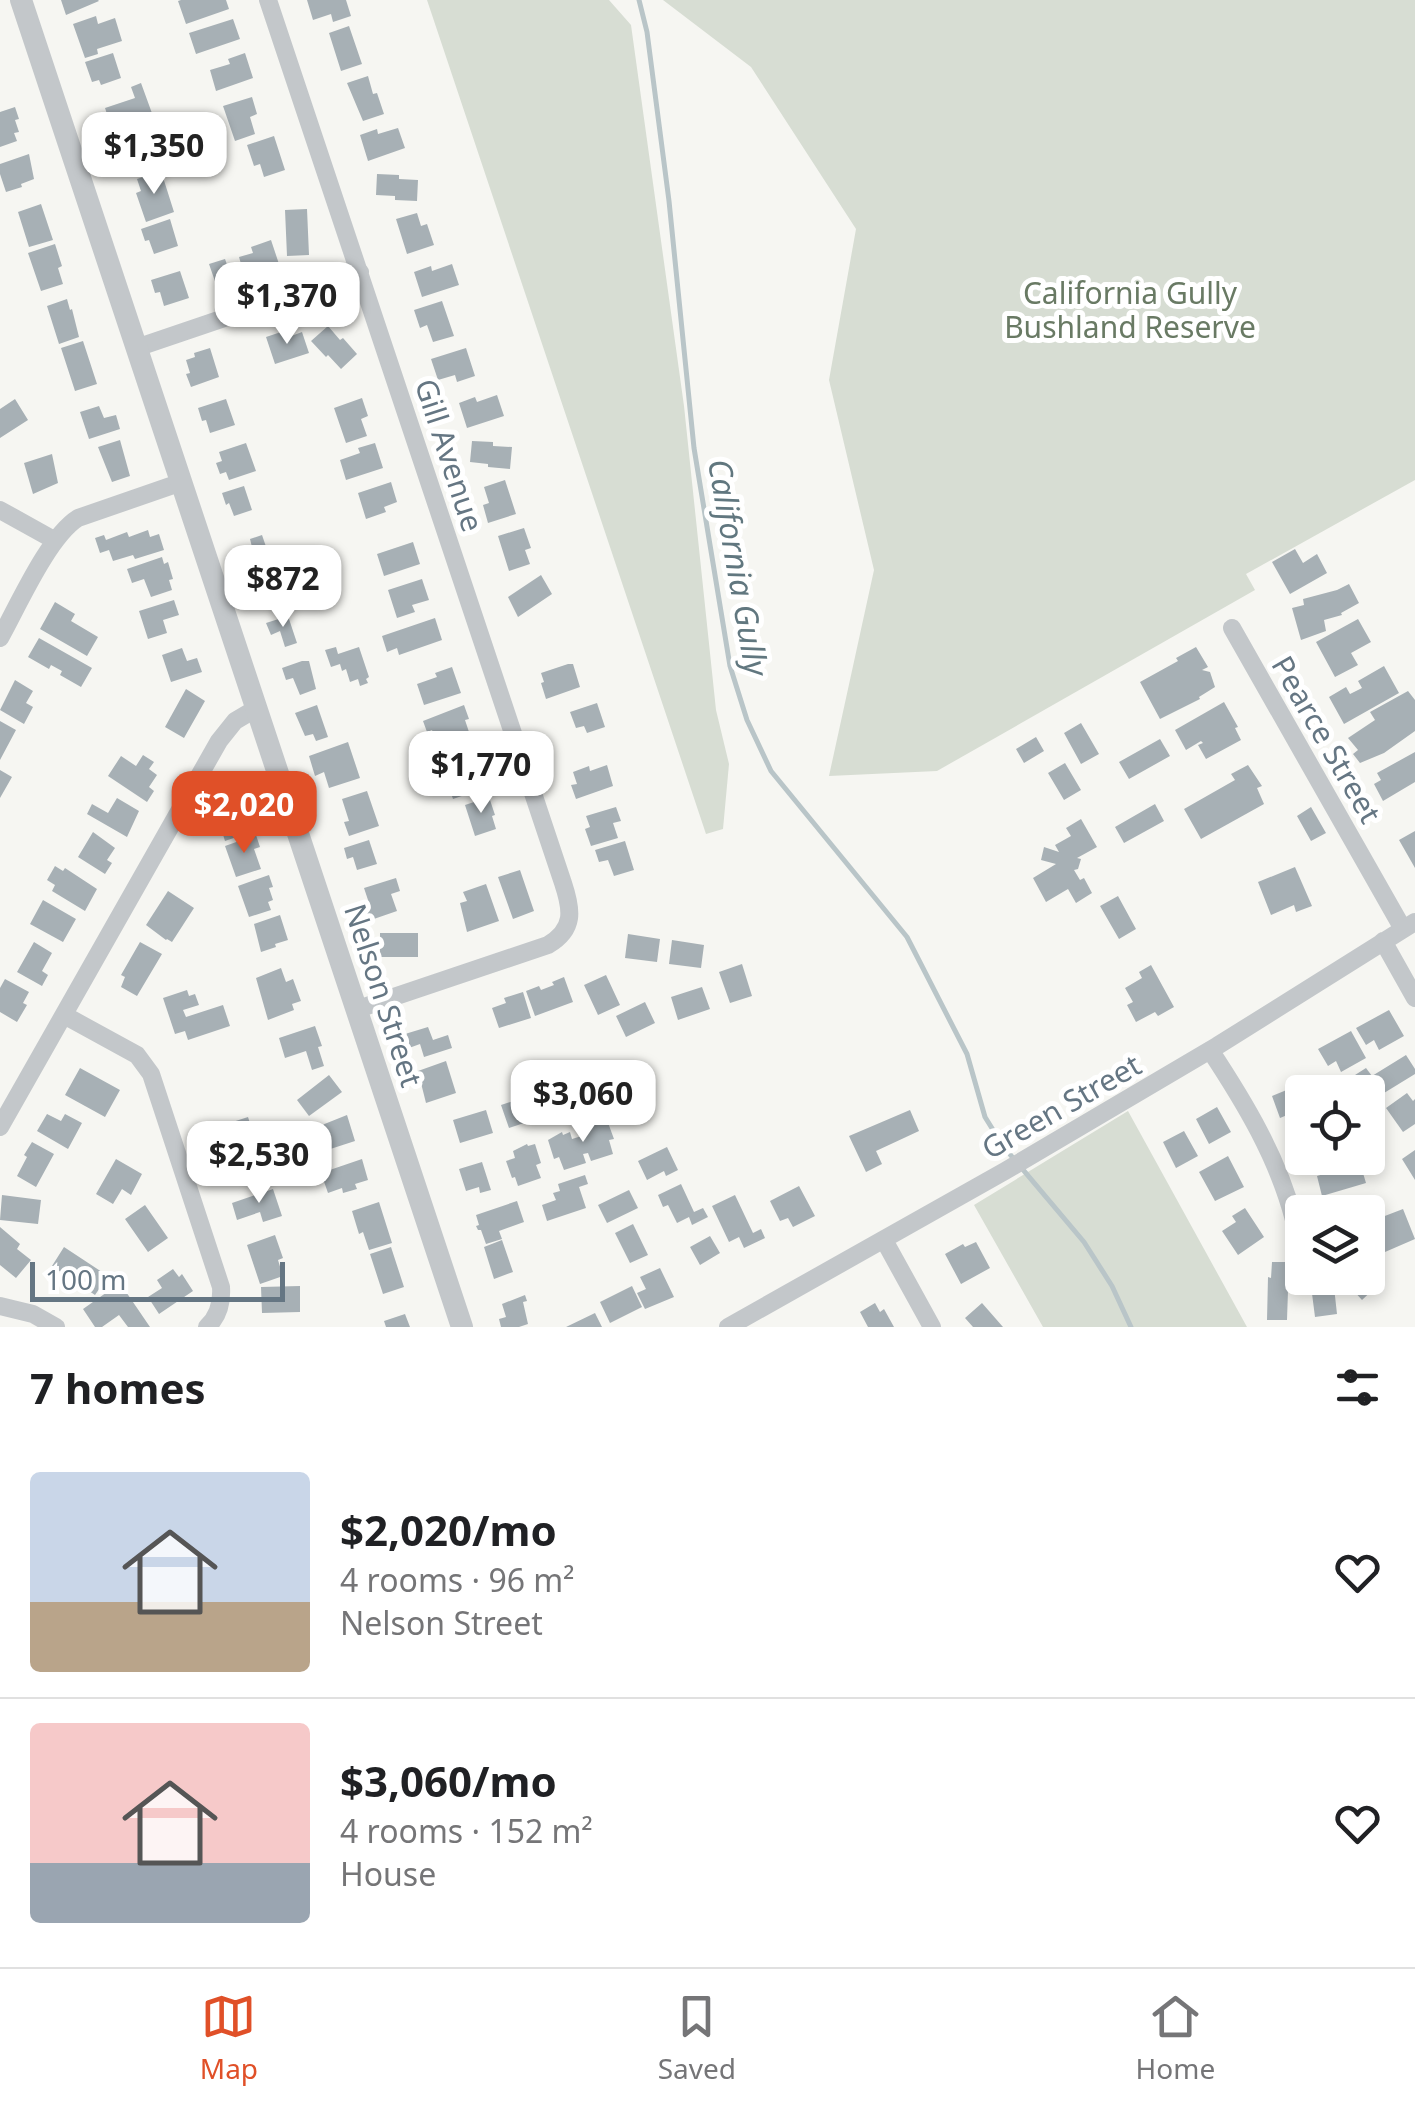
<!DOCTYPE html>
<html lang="en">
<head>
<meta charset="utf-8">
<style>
  :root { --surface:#fff; --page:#f2f2f2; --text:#202124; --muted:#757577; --line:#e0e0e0; --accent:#e05028 }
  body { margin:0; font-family:"Noto Sans",sans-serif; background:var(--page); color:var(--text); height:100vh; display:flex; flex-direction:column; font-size:38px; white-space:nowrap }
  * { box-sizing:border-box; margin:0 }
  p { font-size:32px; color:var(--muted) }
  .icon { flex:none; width:55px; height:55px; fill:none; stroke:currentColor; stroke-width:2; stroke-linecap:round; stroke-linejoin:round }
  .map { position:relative; height:1327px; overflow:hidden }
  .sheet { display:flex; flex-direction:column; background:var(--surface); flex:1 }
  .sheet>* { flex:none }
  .tools { position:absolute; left:1285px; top:1075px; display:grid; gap:20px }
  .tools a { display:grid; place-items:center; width:100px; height:100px; border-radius:10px; background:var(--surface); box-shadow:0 5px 15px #0003; font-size:50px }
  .scale { position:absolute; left:30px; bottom:25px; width:255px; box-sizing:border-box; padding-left:10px; border:5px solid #657683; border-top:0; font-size:28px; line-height:35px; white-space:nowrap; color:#657683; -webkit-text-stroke:8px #fff; paint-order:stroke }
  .price { position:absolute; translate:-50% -85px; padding:0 22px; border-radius:20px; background:#fff; color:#222; font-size:32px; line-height:65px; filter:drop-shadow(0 2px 5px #0008) }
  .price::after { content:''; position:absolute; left:50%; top:60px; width:30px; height:22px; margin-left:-15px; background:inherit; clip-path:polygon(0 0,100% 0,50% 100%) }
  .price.current { background:var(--accent); color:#fff }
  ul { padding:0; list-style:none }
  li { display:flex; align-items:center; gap:30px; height:250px; padding:0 30px }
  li+li { border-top:2px solid var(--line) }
  li span { display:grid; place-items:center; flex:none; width:280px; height:200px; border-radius:10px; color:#555 }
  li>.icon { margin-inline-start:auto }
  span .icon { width:120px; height:120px; fill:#fffc; stroke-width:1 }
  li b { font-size:42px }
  h2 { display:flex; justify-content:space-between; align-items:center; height:120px; padding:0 30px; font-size:42px }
  .tab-bar { display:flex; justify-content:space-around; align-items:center; height:140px; border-top:2px solid var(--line); background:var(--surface); font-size:28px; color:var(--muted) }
  .tab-bar a { display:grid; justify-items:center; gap:5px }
  .tab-bar .current { color:var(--accent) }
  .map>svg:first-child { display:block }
  .green { fill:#d7ddd3 }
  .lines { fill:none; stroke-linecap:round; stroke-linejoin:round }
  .stream { stroke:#b9c5c8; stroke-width:5 }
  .building { fill:#a7b0b5 }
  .minor { stroke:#c3c7ca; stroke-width:18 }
  .tertiary { stroke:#c3c7ca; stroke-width:22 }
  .labels { text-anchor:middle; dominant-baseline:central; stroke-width:10; stroke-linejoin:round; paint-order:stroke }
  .park-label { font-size:30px; fill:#697a64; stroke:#fff }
  .street-label { font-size:30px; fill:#657683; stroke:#fff }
  .water-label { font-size:32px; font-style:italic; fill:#61777f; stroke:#fff }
</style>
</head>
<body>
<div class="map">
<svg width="1415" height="1327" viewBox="0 0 1415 1327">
  <rect width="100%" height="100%" fill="#f6f6f2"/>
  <!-- green -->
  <path class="green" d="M427 0H609L631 25 684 406 716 710 729 764 723 829 706 834Z
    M663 0H1415V480L1246 574 1255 590 937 771 829 776 874 570 829 380 856 229 751 67Z
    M1128 1111 1247 1327H1043L974 1205Z"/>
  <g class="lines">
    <!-- stream -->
    <path class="stream" d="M639 0 647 32 669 201 694 448 730 666 747 720 771 771 907 937 967 1054 985 1117 1003 1146 1084 1242 1112 1286 1131 1327"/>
  </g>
  <!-- building -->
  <path class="building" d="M61 0H98L99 1 66 15Z
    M181 0H226L229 9 186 24 178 1Z
    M307 0H346L351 16 333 22 331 14 313 20Z
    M96 16 98 24 115 18 122 41 97 49 98 54 85 58 73 24Z
    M233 19 240 39 196 54 189 33Z
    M349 26 362 64 341 71 329 33Z
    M113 53 121 78 101 85 99 80 92 82 85 62Z
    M245 53 253 78 216 91 210 70 230 64 228 59Z
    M368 76 373 94 377 93 384 114 363 121 347 83Z
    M141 83 153 116 145 119 147 124 123 132 121 127 112 129 105 108 135 98 131 87Z
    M252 97 257 114 250 117 255 134 235 141 223 106Z
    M15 107 19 119 15 120 19 132 14 133 17 141 0 147V112Z
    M147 126 160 163 129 173 125 160 131 158 128 148 123 150 118 136Z
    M398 128 405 148 368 161 360 135 377 129 378 134Z
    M274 136 285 170 264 177 260 164 254 166 247 145Z
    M29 154 34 179 21 184 22 187 6 192 0 174V164Z
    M161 171 174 212 146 222 136 193 141 191 137 179Z
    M377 174 399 175V179L418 180 417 201 395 200V196L376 195Z
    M41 204 53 240 29 247 18 212Z
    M307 209 309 255 287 256 285 210Z
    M417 213 421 226 427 224 434 245 407 254 396 219Z
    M170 219 178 246 154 254 149 240 145 241 141 229Z
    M271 240 280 267 245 278 239 257 253 253 251 247Z
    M55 244 62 266 58 268 63 284 41 291 28 253Z
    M225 259 234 284 218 290 209 264Z
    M452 264 459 285 422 297 414 272 431 266 432 271Z
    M180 271 189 298 164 306 160 292 155 293 151 280Z
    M67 299 70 310 72 309 79 337 59 344 47 306Z
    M442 301 454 336 433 342 427 325 420 328 414 310Z
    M328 326 340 340 343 338 357 354 341 369 328 355 326 357 311 341Z
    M284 331 286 338 302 332 309 353 275 364 266 337Z
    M83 341 97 384 75 391 61 348Z
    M210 348 219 377 191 387 186 374 190 373 186 360 195 357 194 353Z
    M466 348 475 376 457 382 455 375 438 380 431 359Z
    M497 395 504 416 467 428 459 403 475 397 477 402Z
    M362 398 368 416 361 419 367 436 346 443 334 408Z
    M15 399 28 420 0 438V409Z
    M226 399 235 425 210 433 206 420 202 421 198 408Z
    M99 406 104 418 116 415 120 429 89 439 80 412Z
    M120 440 130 476 112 482 98 447Z
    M472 441 493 442V446L512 447 510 469 488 467V464L470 462Z
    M246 443 256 471 229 480 226 472 220 474 216 463 222 461 219 452Z
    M375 443 383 468 346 480 340 460 360 453 358 448Z
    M52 454 58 483 33 494 24 463Z
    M505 480 516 514 488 523 483 505 489 503 484 487Z
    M391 482 397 502 384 507 386 512 366 519 358 493Z
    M244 486 252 510 234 516 229 503 226 505 222 493Z
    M524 528 531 548 525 550 530 564 509 571 498 536Z
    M148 530 150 537 159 534 164 550 135 559 133 555 113 561 109 550 100 553 95 538 104 535 106 540 127 532 129 537Z
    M262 535 273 567 249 575 240 551 252 547 250 539Z
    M413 542 420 564 384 576 377 554Z
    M1295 549 1303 563 1317 554 1327 573 1290 594 1272 562Z
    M162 557 164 564 168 562 173 579 169 580 172 590 151 597 144 579 132 583 127 569Z
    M274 575 281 598 263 604 259 592 255 593 252 582Z
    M541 575 552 594 518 617 508 597Z
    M422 579 429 600 412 605 415 612 397 618 388 590Z
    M1349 584 1359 603 1341 613 1342 615 1324 620 1326 631 1301 640 1292 608 1304 605 1303 599 1337 590Z
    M174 600 179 615 163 620 167 633 148 639 139 611Z
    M55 602 75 614 71 621 98 637 87 656 40 629Z
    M288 616 297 643 285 647 280 631 271 635 266 623Z
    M435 618 442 640 399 655 397 648 387 652 382 636Z
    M1358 619 1371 642 1351 653 1358 665 1335 677 1316 642Z
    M39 638 92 668 81 687 60 675 62 671 51 665 49 669 28 657Z
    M336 647 338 654 359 647 369 677 366 679 368 683 360 686 358 679 350 682 346 669 342 671 340 664 331 667 325 650Z
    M1196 647 1208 667 1202 670 1210 672 1215 687 1199 697 1200 699 1160 719 1140 682 1178 661 1176 658Z
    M182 648 187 661 197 658 202 672 171 682 162 655Z
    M302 661H309L316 689 300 695 293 678 286 680 282 668Z
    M568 664H573L580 687 546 699 541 683 544 682 541 673Z
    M1384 666 1399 693 1344 724 1329 697 1346 687 1350 694 1362 688 1358 681Z
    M452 667 461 693 424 705 417 684 437 677 435 673Z
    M15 680 33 691 26 703 33 707 24 724 0 710Z
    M186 689 205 701 184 738 165 727Z
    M1408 691 1415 700V731L1384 753 1360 763 1353 754 1358 750 1348 738 1375 720 1370 712Z
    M1224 702 1238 727 1235 728 1241 740 1206 759 1198 745 1203 743 1201 741 1186 750 1175 730Z
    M597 703 605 727 587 733 584 726 576 728 570 712Z
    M317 705 328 737 316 741 313 734 305 736 295 713Z
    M464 705 469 719 465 720 469 732 436 741 432 730 427 732 423 721Z
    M0 721 16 730 0 760Z
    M1081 723 1099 754 1081 764 1064 733Z
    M1036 737 1044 751 1024 763 1016 749Z
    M1160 739 1170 756 1129 779 1119 762Z
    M348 742 360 778 329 788 324 772 315 776 309 756Z
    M480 750 484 764 478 766 485 788 453 799 442 767 462 761 461 756Z
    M1415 752V782L1383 801 1374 784 1381 780 1377 773Z
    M143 755 154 762 149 769 157 775 149 787 154 791 147 802 108 776 121 756 136 766Z
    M1065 763 1081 790 1064 800 1048 773Z
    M607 765 613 786 576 799 571 785 577 784 573 772 589 766 590 771Z
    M1248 765 1262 786 1257 788 1264 804 1201 839 1184 809 1235 780 1231 774Z
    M0 770 12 777 0 798Z
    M367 791 379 826 349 836 344 822 349 821 342 799Z
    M243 796 254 831 225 841 214 806Z
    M489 797 495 815 492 816 496 829 475 836 465 805Z
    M117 798 139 811 127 837 87 814 92 804 108 813Z
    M1155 804 1164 821 1124 843 1115 827Z
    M616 807 621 821 613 823 618 838 591 846 585 829 590 827 586 816Z
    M1311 807 1326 833 1311 841 1297 816Z
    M1081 819 1097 847 1077 858 1081 859 1078 869 1074 870 1080 880 1084 878 1092 893 1076 903 1068 889 1046 902 1033 878 1056 864 1041 860 1044 847 1059 852 1055 845 1071 836 1066 828Z
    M1415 831V868L1399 840Z
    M93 832 115 848 107 860 112 863 105 874 78 857Z
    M256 835 260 847 254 849 261 869 236 877 225 846Z
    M369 840 377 864 357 870 353 857 347 859 344 848Z
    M625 841 634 870 614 876 608 860 599 862 595 850Z
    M55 866 63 871 65 868 97 889 85 911 52 891 55 885 47 880Z
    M1295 867 1312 906 1296 912 1294 905 1271 915 1258 882Z
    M520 870 534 911 513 919 498 877Z
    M269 875 273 887 269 888 273 900 268 902 271 910 249 917 238 886Z
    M396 878 400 891 391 894 397 911 368 921 363 905 369 903 364 888Z
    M486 884 499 921 467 932 460 903 467 901 463 892Z
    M168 891 194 908 172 942 167 939 166 940 146 925Z
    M1118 896 1136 929 1119 939 1100 906Z
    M43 900 76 919 63 942 30 924Z
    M280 915 288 940 275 944 276 947 261 952 254 924Z
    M380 933H418V957H380Z
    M628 934 660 939 657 962 625 958Z
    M672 940 704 945 701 968 669 964Z
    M34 942 52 953 42 971 48 975 42 986 17 972Z
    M140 942 162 954 137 996 121 987 125 977 121 975Z
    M742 964 752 996 730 1003 719 972Z
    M1151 965 1174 1007 1158 1016 1155 1012 1136 1022 1127 1005 1133 1002 1125 988 1142 978 1139 972Z
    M281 968 286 982 293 979 301 1001 292 1004 294 1010 268 1020 256 978Z
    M606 975 620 1005 598 1015 584 985Z
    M564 977 573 1002 535 1016 526 991 539 986 541 990 554 985 552 982Z
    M5 979 29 992 23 1003 27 1005 17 1022 0 1012V988Z
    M702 987 710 1009 678 1020 671 997Z
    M187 990 189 996 195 994 199 1005 183 1010 186 1017 223 1005 230 1026 188 1040 185 1031 175 1034 163 998Z
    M523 992 531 1018 499 1028 492 1008 506 1003 504 998Z
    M645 1002 655 1023 626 1037 616 1016Z
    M1389 1010 1404 1036 1379 1050 1374 1040 1366 1045 1356 1028Z
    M315 1026 322 1046 318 1047 324 1066 312 1070 306 1051 285 1058 279 1038Z
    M428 1027 433 1040 448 1035 452 1048 424 1057 420 1044 409 1048 405 1034Z
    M1351 1031 1366 1058 1341 1072 1336 1061 1328 1066 1318 1049Z
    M1406 1055 1415 1069V1074L1371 1101 1355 1075 1366 1068 1372 1076Z
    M446 1061 456 1093 426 1103 418 1071Z
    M632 1062 639 1084 606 1096 598 1073Z
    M80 1068 120 1090 105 1117 65 1095Z
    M329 1075 342 1092 309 1116 297 1100Z
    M583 1078 590 1101 557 1112 549 1089Z
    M1306 1082 1310 1092H1302V1109L1280 1118 1272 1096Z
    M1407 1093 1413 1101 1415 1099V1124L1403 1132 1386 1108Z
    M534 1094 542 1117 509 1128 501 1105Z
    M1217 1107 1231 1132 1209 1144 1196 1119Z
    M486 1110 493 1133 460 1143 453 1120Z
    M910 1110 919 1131 876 1151 882 1164 866 1172 849 1136Z
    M47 1114 61 1121 65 1114 82 1123 68 1149 37 1131Z
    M347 1115 355 1141 315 1154 307 1131Z
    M248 1117 254 1136 214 1149 208 1130Z
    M600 1120V1122L607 1120 614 1139 609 1140 613 1154 591 1161 588 1153 583 1154 586 1163 564 1170 559 1157 554 1159 548 1140 562 1132 563 1135 570 1132 572 1139 588 1134 586 1127Z
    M1184 1131 1198 1156 1176 1168 1163 1142Z
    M32 1142 54 1154 36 1187 17 1176 27 1157 24 1155Z
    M527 1144 528 1146 535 1144 541 1163 536 1165 541 1178 518 1186 515 1177 512 1178 506 1161 515 1158 513 1151Z
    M255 1145 261 1164 245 1170 247 1175 229 1181 221 1156Z
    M667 1147 678 1170 666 1176 664 1171 647 1180 638 1161Z
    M1415 1150V1180L1402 1159Z
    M1228 1156 1244 1187 1215 1201 1199 1172Z
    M116 1159 142 1174 131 1195 122 1189 113 1204 96 1194Z
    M362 1159 368 1180 355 1184 357 1189 343 1193 342 1188 328 1193 321 1173Z
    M482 1162 491 1190 480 1193 479 1187 466 1191 459 1169Z
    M1360 1163 1366 1183 1322 1196 1317 1176Z
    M585 1175 588 1184 579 1187 586 1208 547 1221 542 1205 556 1200 553 1193 560 1191 558 1184Z
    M681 1184 694 1212 703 1208 708 1217 692 1225 689 1217 677 1223 668 1205 663 1207 658 1195Z
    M799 1186 815 1216 793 1227 788 1218 780 1221 770 1201Z
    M273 1189 282 1216 263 1222 260 1212 237 1220 232 1203Z
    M629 1190 638 1208 607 1223 598 1205Z
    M2 1195 41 1200 38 1224 0 1220Z
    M735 1195 753 1233 761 1229 765 1238 744 1248 739 1237 729 1242 712 1206Z
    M517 1201 524 1222 499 1231 502 1239 486 1244 481 1230H478L476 1226 479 1225 476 1215Z
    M379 1202 392 1243 369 1250 363 1232 359 1234 352 1211Z
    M145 1205 168 1238 148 1252 125 1219Z
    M1245 1208 1264 1237 1238 1255 1222 1231 1236 1222 1232 1216Z
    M1403 1209 1415 1239 1385 1252 1376 1230 1381 1228 1377 1219Z
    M633 1224 648 1255 630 1263 615 1233Z
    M0 1227 20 1244 17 1249 31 1260 16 1278 0 1265Z
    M275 1235 283 1258 278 1260 283 1276 260 1284 247 1245Z
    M710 1236 720 1253 700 1265 690 1247Z
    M502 1240 513 1272 494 1279 484 1247Z
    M976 1242 990 1268 961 1284 945 1254 963 1244 965 1247Z
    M64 1247 108 1276 95 1295 52 1266Z
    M391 1247 404 1287 383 1294 370 1254Z
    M1368 1259 1374 1266 1368 1271 1379 1284 1362 1300 1342 1278H1368Z
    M1272 1262H1289L1287 1320H1267L1268 1277 1271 1278Z
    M660 1268 674 1297 645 1309 637 1293 646 1289 640 1277Z
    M173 1269 179 1277 182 1274 193 1291 159 1314 148 1297 162 1288 157 1280Z
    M1310 1278H1333L1337 1314 1315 1317Z
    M120 1283 150 1327H128L119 1315 102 1327H95L83 1309Z
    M300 1286V1312L262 1313 261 1287Z
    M632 1286 642 1307 610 1323 600 1302Z
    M525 1295 527 1301 523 1302 528 1324 519 1327H501L499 1319 506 1317 502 1304Z
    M875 1303 880 1312 884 1309 894 1327H868L860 1312Z
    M982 1303 1003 1327H973L965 1318Z
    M595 1313 602 1327H566Z
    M405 1314 410 1327H386L384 1321Z"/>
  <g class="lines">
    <!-- minor -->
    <path class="minor" d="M268 0 563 883C572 910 575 929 548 945L358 1009
      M136 348 360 272
      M0 510 54 540
      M1232 628 1403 929
      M0 638C18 606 48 537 78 518L182 482
      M1383 941 1415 998
      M64 1015 137 1055 151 1074 221 1287C222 1302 219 1316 207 1327
      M1210 1050C1245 1103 1278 1158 1294 1220
      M0 1127 219 741 235 721 257 708
      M884 1240 932 1327
      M0 1306 33 1314 56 1327
      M728 1327 1005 1171 1217 1046 1415 922"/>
    <!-- tertiary -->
    <path class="tertiary" d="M21 0 462 1327"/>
  </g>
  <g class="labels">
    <!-- park labels -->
    <g class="park-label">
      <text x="1130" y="292">California Gully<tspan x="1130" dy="34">Bushland Reserve</tspan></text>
    </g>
    <!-- street labels -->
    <g class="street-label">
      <text transform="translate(450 455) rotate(72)">Gill Avenue</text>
      <text transform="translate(1327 739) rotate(60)">Pearce Street</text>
      <text transform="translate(384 995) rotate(72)">Nelson Street</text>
      <text transform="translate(1061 1106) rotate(-30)">Green Street</text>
    </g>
    <!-- water labels -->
    <g class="water-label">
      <text transform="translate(739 567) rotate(80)">California Gully</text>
    </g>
  </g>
</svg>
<div class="tools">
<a><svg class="icon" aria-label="locate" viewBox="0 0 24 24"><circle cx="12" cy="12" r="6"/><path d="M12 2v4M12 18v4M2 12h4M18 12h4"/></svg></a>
<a><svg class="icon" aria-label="layers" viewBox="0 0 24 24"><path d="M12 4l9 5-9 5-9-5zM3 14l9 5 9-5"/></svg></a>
</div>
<div class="scale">100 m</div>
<b class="price" style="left:154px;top:197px">$1,350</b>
<b class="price" style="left:287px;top:347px">$1,370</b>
<b class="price" style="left:283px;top:630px">$872</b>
<b class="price" style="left:481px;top:816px">$1,770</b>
<b class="price current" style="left:244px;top:856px">$2,020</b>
<b class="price" style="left:583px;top:1145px">$3,060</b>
<b class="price" style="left:259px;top:1206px">$2,530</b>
</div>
<section class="sheet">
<h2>7 homes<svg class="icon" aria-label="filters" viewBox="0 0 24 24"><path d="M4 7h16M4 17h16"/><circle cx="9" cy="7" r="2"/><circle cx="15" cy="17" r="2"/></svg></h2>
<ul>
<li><span style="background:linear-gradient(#c9d6e8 65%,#b9a48a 0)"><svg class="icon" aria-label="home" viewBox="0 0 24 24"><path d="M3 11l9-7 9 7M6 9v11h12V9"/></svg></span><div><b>$2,020/mo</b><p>4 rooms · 96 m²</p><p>Nelson Street</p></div><svg class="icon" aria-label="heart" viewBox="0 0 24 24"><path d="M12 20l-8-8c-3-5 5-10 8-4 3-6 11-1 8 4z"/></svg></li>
<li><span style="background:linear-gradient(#f6c9c9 70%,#9aa5b1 0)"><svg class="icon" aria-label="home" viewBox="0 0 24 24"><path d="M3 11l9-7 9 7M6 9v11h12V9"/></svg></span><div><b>$3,060/mo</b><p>4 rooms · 152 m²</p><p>House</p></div><svg class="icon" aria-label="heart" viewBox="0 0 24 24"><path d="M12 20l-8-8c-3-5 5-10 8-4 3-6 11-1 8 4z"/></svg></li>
</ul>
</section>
<nav class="tab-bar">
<a class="current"><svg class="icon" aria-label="map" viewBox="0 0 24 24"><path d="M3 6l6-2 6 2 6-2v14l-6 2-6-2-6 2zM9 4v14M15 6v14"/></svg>Map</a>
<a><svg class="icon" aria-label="saved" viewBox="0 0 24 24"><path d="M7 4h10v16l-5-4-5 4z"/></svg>Saved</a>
<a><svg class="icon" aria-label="home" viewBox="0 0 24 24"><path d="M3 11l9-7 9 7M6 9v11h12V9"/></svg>Home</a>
</nav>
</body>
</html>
